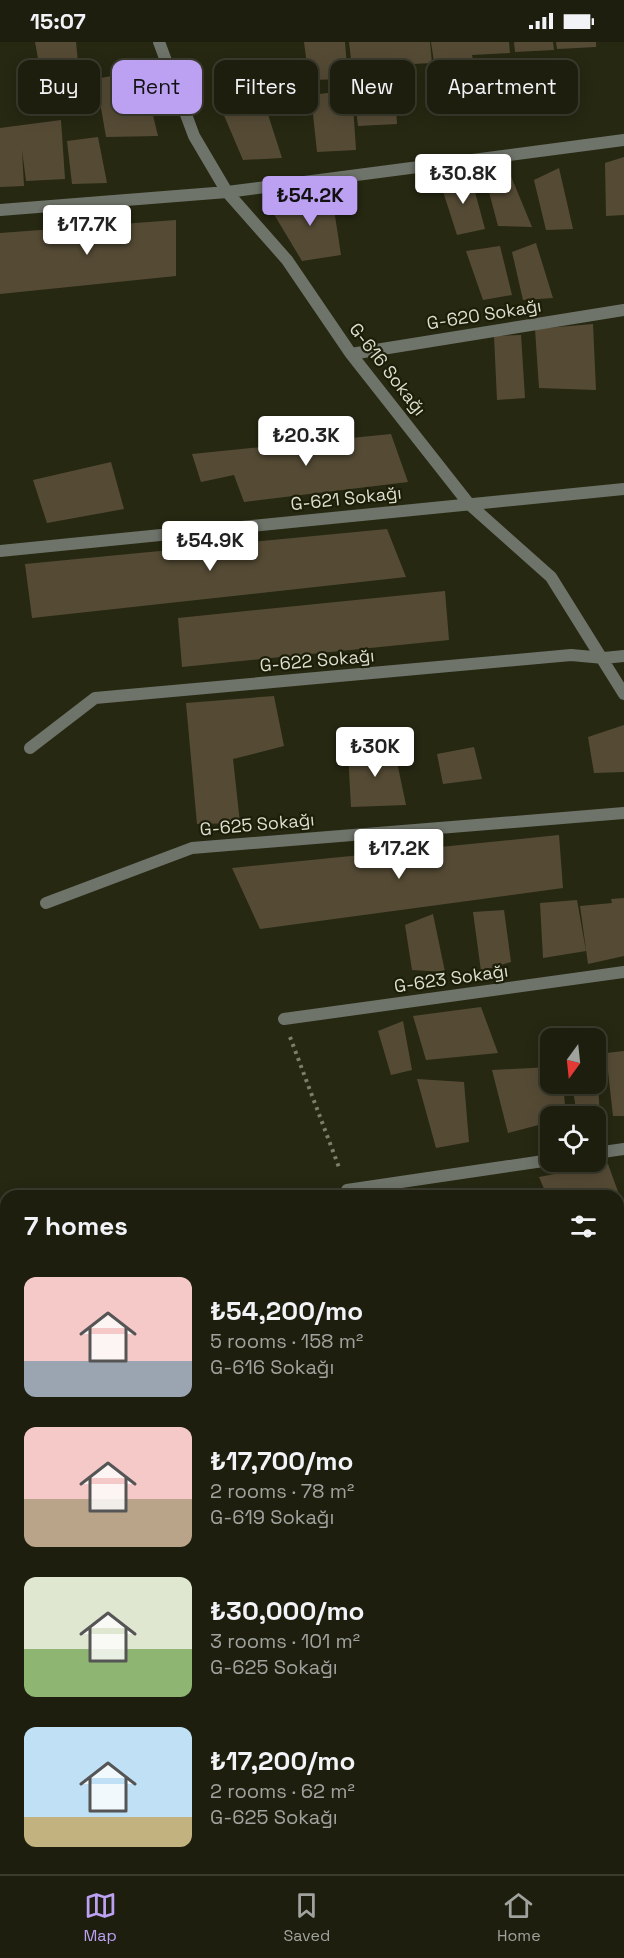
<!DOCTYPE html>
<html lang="en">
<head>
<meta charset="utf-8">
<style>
  :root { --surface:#1d1e0e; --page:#2a2b1c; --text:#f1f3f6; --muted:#a0a29e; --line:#3b3c2e; --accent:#bca0f2 }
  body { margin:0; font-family:"Space Grotesk",sans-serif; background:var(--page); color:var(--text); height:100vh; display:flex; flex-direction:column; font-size:22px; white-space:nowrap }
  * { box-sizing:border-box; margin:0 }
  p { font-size:20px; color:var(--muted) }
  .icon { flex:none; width:33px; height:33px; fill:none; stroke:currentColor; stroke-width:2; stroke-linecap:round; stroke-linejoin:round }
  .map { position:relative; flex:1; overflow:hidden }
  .panel { position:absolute; left:0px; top:1148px; width:624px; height:686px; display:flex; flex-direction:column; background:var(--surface); border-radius:18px 18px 0 0; box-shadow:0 3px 15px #0003,0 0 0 2px var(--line) }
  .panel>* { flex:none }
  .top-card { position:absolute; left:18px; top:18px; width:588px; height:54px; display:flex; gap:12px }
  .needle { width:39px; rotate:195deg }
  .buttons { position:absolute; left:540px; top:986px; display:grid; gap:12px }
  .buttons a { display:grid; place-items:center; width:66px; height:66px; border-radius:12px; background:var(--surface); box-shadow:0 3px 15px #0003,0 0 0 2px var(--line); font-size:30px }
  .price { position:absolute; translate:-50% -51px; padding:0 14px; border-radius:6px; background:#fff; color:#222; font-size:20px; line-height:39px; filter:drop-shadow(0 2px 3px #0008) }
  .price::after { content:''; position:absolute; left:50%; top:36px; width:18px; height:14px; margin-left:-9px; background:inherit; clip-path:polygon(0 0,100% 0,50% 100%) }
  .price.active { background:var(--accent); color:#111 }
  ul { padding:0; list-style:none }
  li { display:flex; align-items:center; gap:18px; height:150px; padding:0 24px }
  li span { display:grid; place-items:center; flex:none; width:168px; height:120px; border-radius:12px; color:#555 }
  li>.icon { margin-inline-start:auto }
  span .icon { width:72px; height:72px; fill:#fffc; stroke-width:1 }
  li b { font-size:26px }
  h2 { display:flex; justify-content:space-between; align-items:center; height:72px; padding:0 24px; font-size:26px }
  .pill { padding:0 21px; border-radius:12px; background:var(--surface); box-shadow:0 3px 15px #0003,0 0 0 2px var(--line); font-size:21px; line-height:54px }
  .pill.active { background:var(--accent); color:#111 }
  .status { display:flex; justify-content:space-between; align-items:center; height:42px; padding:0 30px; background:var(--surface); direction:ltr }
  .status svg { height:16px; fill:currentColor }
  .dock { display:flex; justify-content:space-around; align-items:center; height:84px; border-top:2px solid var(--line); background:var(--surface); font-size:16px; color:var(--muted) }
  .dock a { display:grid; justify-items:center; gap:3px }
  .dock .active { color:var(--accent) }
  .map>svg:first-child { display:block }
  .building { fill:#554b35 }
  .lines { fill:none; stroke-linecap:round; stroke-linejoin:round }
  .path { stroke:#7d7e6c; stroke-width:4; stroke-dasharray:3 4.5; stroke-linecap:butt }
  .street { stroke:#6e746a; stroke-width:12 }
  .labels { text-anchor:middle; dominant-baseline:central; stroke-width:4.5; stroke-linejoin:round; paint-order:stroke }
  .street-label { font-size:18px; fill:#dcded0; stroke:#1d1e08 }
</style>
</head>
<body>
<div class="status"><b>15:07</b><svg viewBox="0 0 49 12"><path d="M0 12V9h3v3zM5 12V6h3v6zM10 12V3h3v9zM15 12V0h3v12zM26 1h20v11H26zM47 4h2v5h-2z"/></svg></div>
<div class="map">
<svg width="624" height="1832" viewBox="0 0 624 1832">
  <rect width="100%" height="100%" fill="#272812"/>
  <!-- building -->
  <path class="building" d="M35 0H76L78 20 39 22Z
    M304 0H345L348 37 309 38Z
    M349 0H430L432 21 393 23 394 35 353 34Z
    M431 0H509L510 11 472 13 473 18 434 20Z
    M514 0H553L554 8 515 10Z
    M556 0H596V5L557 7Z
    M142 28 158 94 106 95 96 37Z
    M394 35 397 82 358 84 353 40Z
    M352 48 356 108 317 110 311 53Z
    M264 60 282 116 243 118 220 64Z
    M61 78 65 137 26 139 22 108 24 144 0 145V86Z
    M98 95 107 141 72 142 67 99Z
    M624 115V173L606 174 605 121Z
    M559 126 573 187 546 188 534 138Z
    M508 127 532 185 498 184 485 135Z
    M471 135 485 187 457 193 439 137Z
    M332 154 341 213 302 219 269 164Z
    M176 178V234L0 252V191Z
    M536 201 553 256 523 258 512 210Z
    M500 204 512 253 483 258 466 209Z
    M593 282 596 348 539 346 535 287Z
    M521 293 525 356 497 358 494 294Z
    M391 392 408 440 244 460 234 433 201 440 192 412Z
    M111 420 124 467 47 481 33 438Z
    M387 487 406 535 32 576 25 522Z
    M445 549 449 598 182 625 178 576Z
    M274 654 284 704 233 717 240 781 197 782 186 661Z
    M624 683V730L594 731 588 695Z
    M393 701 406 763 351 765 348 710Z
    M474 705 482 737 443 742 437 712Z
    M559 793 563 846 260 887 232 826Z
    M624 856V914L588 922 580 864 612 861 611 857Z
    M577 858 586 909 543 916 540 861Z
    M504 868 511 920 481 929 473 870Z
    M433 872 445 930 412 928 405 883Z
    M481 965 498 1011 426 1018 413 974Z
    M403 979 412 1028 391 1033 378 989Z
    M624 1009V1074H613L606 1011Z
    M596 1023H597L600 1076H596V1074H577L572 1041H596Z
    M550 1025V1041H563L566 1074H550V1080L508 1091 492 1028Z
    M417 1037 464 1040 469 1100 436 1106Z
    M608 1122 624 1166V1179H618V1154H547L539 1135Z
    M624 1291V1343H618V1293Z
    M624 1366V1421H618V1367Z
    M624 1539V1600L618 1588V1541Z"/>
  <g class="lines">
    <!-- path -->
    <path class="path" d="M290 995 340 1128
      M248 1832 255 1827"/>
    <!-- street -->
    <path class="street" d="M159 0 194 94 227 150 287 218 351 312 469 462 551 535 624 652
      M0 168 227 150 624 98
      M351 312 624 268
      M0 509 624 447
      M30 706 95 656 571 613 604 616 624 614
      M46 861 192 806 624 771
      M284 977 624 930
      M596 1111 624 1107
      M347 1148 550 1118
      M618 1276H624
      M618 1454H624
      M618 1635 624 1634
      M618 1785 624 1790"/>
  </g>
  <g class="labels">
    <!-- street labels -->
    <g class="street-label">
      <text transform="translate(484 272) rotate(-9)">G-620 Sokağı</text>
      <text transform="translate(388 327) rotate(52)">G-616 Sokağı</text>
      <text transform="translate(346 456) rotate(-6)">G-621 Sokağı</text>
      <text transform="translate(317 618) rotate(-5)">G-622 Sokağı</text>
      <text transform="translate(257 782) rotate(-5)">G-625 Sokağı</text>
      <text transform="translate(451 936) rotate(-8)">G-623 Sokağı</text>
    </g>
  </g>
</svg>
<div class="buttons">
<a><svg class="needle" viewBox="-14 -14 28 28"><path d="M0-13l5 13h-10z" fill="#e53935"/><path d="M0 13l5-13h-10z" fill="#a0a29e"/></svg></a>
<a><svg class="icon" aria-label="locate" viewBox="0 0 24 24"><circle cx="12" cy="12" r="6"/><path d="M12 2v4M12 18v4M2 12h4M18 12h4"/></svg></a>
</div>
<b class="price" style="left:463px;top:163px">₺30.8K</b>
<b class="price active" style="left:310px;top:185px">₺54.2K</b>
<b class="price" style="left:87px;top:214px">₺17.7K</b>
<b class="price" style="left:306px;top:425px">₺20.3K</b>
<b class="price" style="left:210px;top:530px">₺54.9K</b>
<b class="price" style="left:375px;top:736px">₺30K</b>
<b class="price" style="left:399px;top:838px">₺17.2K</b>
<div class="top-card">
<a class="pill">Buy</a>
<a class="pill active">Rent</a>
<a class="pill">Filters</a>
<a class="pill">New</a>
<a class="pill">Apartment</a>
</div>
<section class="panel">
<h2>7 homes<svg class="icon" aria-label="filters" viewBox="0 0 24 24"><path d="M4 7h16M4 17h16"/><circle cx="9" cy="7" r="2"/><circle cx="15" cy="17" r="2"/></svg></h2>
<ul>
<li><span style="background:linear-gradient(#f6c9c9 70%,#9aa5b1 0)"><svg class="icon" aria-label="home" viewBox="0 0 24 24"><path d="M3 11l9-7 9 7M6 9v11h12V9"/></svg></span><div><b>₺54,200/mo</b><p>5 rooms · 158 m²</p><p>G-616 Sokağı</p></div></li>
<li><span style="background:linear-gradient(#f6c9c9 60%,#b9a48a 0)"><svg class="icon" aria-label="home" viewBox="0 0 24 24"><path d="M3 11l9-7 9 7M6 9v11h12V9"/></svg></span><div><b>₺17,700/mo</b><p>2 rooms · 78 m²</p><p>G-619 Sokağı</p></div></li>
<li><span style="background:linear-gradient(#dfe7d0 60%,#8fb573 0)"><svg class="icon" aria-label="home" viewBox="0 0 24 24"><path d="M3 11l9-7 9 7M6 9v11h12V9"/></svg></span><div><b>₺30,000/mo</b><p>3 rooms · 101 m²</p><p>G-625 Sokağı</p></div></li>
<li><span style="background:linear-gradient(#bfe0f5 75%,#c2b280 0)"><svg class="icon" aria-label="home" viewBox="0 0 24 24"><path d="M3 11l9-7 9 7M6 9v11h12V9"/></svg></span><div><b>₺17,200/mo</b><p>2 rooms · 62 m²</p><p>G-625 Sokağı</p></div></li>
</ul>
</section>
</div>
<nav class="dock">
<a class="active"><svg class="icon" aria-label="map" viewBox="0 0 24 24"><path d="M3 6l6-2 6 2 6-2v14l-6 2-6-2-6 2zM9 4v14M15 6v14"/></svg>Map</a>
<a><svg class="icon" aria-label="saved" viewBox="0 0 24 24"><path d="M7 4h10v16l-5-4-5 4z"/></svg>Saved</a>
<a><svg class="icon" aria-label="home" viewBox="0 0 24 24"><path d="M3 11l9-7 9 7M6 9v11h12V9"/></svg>Home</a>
</nav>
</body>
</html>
